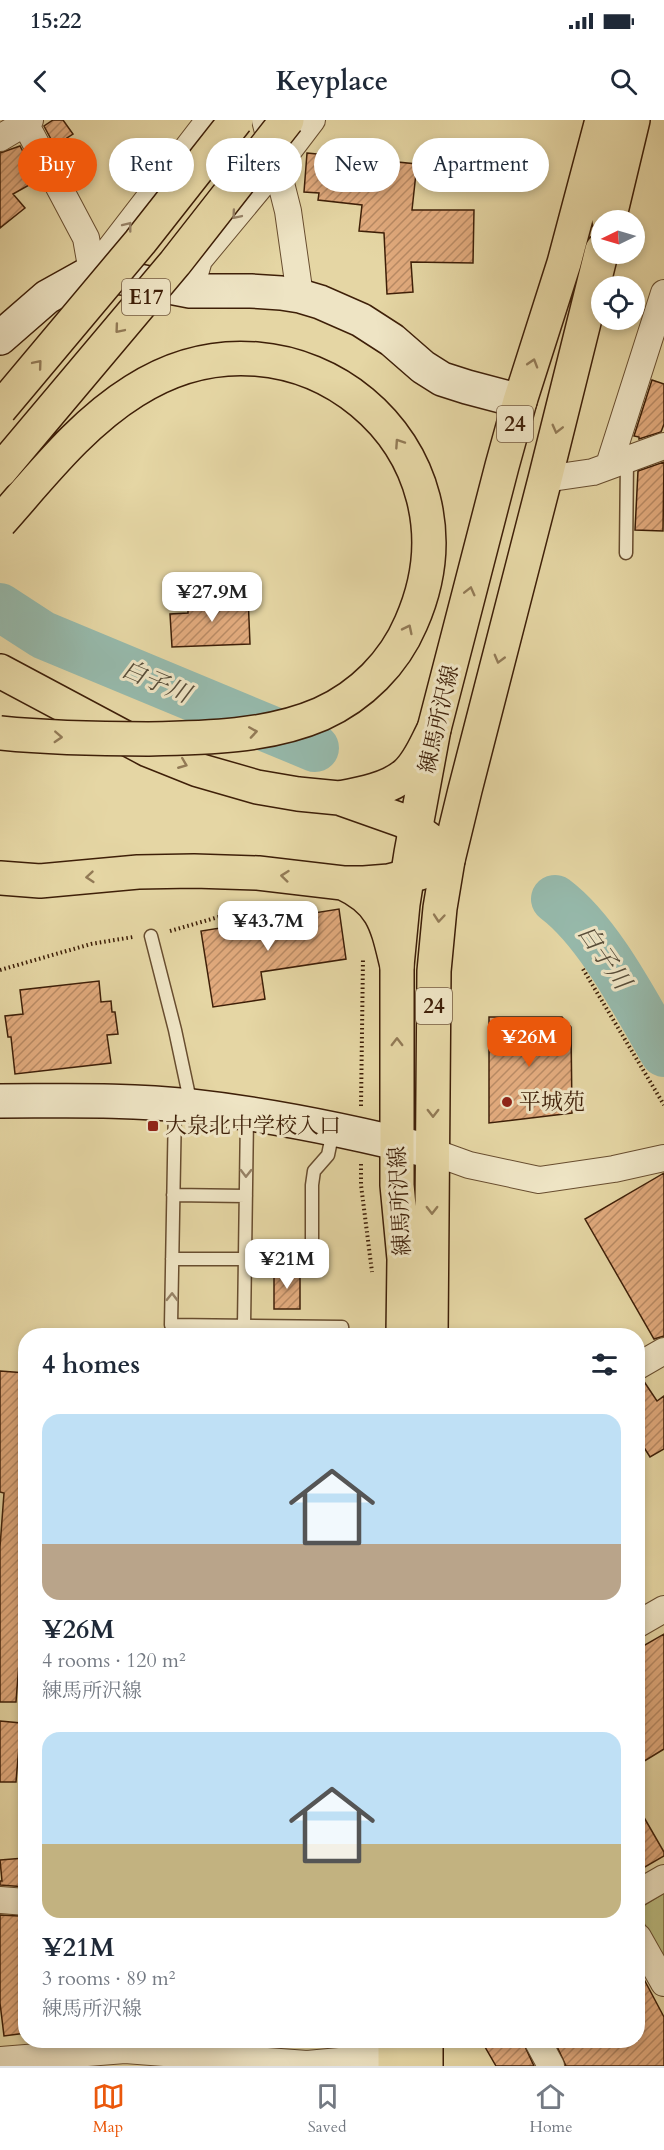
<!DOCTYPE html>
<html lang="en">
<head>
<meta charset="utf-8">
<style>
  :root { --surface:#fff; --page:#f2f2f3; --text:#1f2937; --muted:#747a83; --line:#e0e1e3; --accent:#ea580c }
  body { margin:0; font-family:Cardo,"Noto Serif JP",serif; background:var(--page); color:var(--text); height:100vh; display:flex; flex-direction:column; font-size:22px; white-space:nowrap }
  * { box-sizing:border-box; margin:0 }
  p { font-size:20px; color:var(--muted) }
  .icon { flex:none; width:33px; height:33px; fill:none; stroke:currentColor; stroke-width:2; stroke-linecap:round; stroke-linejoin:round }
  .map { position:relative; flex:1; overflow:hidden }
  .side { position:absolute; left:18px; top:1208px; width:627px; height:720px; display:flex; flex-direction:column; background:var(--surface); border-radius:24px; box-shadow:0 3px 9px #0003 }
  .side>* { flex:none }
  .top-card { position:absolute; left:18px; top:18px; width:628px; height:54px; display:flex; gap:12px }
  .needle { width:39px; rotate:265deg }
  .buttons { position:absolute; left:591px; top:90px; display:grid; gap:12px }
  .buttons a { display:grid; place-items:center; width:54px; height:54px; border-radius:50%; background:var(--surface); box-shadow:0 3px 9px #0003; font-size:30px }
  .price { position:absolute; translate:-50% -51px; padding:0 14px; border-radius:12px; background:#fff; color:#222; font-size:20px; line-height:39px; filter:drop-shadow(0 2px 3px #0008) }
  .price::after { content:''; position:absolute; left:50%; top:36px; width:18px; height:14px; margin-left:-9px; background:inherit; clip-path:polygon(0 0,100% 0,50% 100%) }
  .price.active { background:var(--accent); color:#fff }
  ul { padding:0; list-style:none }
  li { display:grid; align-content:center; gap:12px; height:318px; padding:0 24px }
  li span { display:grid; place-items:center; height:186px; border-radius:18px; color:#555 }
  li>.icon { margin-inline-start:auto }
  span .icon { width:108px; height:108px; fill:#fffc; stroke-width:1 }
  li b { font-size:26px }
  h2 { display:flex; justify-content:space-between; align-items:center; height:72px; padding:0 24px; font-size:26px }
  .chip { padding:0 21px; border-radius:27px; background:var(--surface); box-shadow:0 3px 9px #0003; font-size:21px; line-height:54px }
  .chip.active { background:var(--accent); color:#fff }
  .status { display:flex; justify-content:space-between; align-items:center; height:42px; padding:0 30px; background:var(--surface); direction:ltr }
  .status svg { height:16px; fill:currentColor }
  header { display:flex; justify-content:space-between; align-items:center; height:78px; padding:0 24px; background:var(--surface); font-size:27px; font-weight:600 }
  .tab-bar { display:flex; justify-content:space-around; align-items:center; height:84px; border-top:2px solid var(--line); background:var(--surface); font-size:16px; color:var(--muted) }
  .tab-bar a { display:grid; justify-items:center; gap:3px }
  .tab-bar .active { color:var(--accent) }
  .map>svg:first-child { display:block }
  .green { fill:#bbbc81; stroke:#7c6e44; stroke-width:1.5 }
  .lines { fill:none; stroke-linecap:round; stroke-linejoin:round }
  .river { stroke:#96b9ab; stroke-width:48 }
  .building { fill:url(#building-hatch); stroke:#3e1f08; stroke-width:1.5 }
  .lane-casing { stroke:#684d2f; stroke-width:15 }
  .street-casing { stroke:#684d2f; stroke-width:28 }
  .secondary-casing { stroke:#3e1f08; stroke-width:36 }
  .primary-casing { stroke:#3e1f08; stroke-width:36 }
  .highway-casing { stroke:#3e1f08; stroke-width:36 }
  .path { stroke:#3e1f08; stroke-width:4; stroke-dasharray:1.5 3; stroke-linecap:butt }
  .lane { stroke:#eee4c4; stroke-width:12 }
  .street { stroke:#eee4c4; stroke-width:26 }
  .secondary { stroke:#eee4c4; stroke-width:33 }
  .primary { stroke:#e5d6a4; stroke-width:33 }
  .highway { stroke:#e5d6a4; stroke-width:33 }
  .highway-bridge-casing { stroke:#3e1f08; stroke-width:36; stroke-linecap:butt }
  .highway-bridge { stroke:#e5d6a4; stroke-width:33 }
  .oneway { stroke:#968266 }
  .oneway2 { stroke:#927a56 }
  .poi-dot { fill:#8f2418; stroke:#eee4c4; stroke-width:2 }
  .labels { text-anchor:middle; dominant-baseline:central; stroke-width:6; stroke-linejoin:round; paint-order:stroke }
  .shield { fill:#eee4c4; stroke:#735a40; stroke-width:1.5 }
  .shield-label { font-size:21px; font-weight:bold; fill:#3e1f08 }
  .street-label { font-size:22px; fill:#3e1f08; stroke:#eee4c4 }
  .poi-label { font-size:22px; fill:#3e1f08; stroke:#eee4c4; text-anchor:start }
  .water-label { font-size:24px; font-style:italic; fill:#584d39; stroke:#eee4c4 }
</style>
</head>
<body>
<div class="status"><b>15:22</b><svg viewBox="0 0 49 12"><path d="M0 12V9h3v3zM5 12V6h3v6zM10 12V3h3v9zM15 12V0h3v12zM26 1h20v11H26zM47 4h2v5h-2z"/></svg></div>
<header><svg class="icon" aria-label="back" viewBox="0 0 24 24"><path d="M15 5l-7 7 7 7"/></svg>Keyplace<svg class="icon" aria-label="search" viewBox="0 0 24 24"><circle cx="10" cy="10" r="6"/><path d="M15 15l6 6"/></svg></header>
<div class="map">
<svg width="664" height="1946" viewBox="0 0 664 1946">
  <defs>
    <pattern id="building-hatch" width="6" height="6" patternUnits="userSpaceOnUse" patternTransform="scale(1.5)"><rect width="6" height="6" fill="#e1aa7d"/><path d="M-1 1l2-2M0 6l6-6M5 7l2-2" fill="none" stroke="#b88a64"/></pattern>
  </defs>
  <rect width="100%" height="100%" fill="#e5d6a4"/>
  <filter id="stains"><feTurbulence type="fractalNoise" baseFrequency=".00333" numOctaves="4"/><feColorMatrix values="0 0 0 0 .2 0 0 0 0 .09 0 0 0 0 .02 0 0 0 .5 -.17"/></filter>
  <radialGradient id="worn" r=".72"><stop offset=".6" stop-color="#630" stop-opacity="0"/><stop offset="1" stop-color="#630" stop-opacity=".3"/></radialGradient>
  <!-- green -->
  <path class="green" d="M664 1773V1838L638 1793V1789Z"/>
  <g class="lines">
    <!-- river -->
    <path class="river" d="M0 487 43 515 315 628
      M555 779C599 812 636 885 664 933"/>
  </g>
  <!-- building -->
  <path class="building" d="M53 0H63L73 14 67 18 74 26 60 36 44 6Z
    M20 26 38 60 13 74 25 88 0 108V33Z
    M307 33 417 44 412 90H474L473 143 411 142 413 172 387 174 384 113 359 111 362 85 318 80 319 73 304 72Z
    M652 260 664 264V304L661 312 639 319V317L634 316Z
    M664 342 663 411 635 410 638 351Z
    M248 476 250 524 172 527 170 494 188 493V478Z
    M339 789 346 839 261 852 265 879 213 887 201 811Z
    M99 861 101 882 111 881 112 892H115L118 914 107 915 111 943 15 954 11 917H8L5 896 23 894 20 870Z
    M489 897H562L571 907 572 993 489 1003Z
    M664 1053V1216L654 1219 585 1099Z
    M274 1152H300V1189H274Z
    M0 1251 26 1253V1426L22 1468H26V1531L20 1530 16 1582H0V1427L4 1373 0 1372Z
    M643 1260 657 1281 664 1276V1329L650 1337 638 1318V1261Z
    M664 1514V1629L638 1645V1529Z
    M0 1601 21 1603 16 1662H0Z
    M638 1687 664 1732V1736L638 1751Z
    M24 1738 26 1767 0 1765V1761H2L0 1740Z
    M0 1795 19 1796 20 1812H23L26 1841V1913L4 1916 0 1883Z
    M638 1848 664 1897V1946H566L554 1920H638Z
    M481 1920H522L534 1946H496Z"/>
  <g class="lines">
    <defs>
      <path id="lane" d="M626 433 627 339
        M151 816 175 910 191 985
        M175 986 171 1205 342 1207 343 1215
        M173 1075 246 1076
        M312 1124V1065L314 1051 328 1035 333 1011
        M172 1139H244
        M244 1206 247 996"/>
      <path id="street" d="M265 0 288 91 300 176
        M25 3 86 118 92 152
        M0 18 30 0
        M92 152 209 0
        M190 171 199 140 277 46 312 0
        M609 345 664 173
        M545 359 593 352 664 326
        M433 1032 469 1045 539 1060 614 1049 664 1038
        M638 1246 664 1231
        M638 1504 664 1489
        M638 1773 664 1758
        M0 1780 26 1782
        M638 1817 664 1863
        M537 1920 551 1946
        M0 1940 125 1930 307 1944 395 1936"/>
      <path id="secondary" d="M0 218 47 177 92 152 190 171H251L281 173 300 176 320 182 361 200 392 220 423 247 442 259 467 267 520 281
        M0 981C63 981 128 979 191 986 273 995 354 1012 433 1032"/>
      <path id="primary" d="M609 100 633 0
        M403 1215 404 1139 397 1065V846L403 784 411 733 434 609 502 346 520 281 564 143 602 0
        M431 1215 434 851 440 788 448 740 465 670 545 359 602 130
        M395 1946V1920
        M426 1946V1920"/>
      <path id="highway" d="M0 551 148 630 198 650 257 667 298 674 339 678 404 701 430 720 448 740 420 753 389 761 364 763H343L258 753 194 751 138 752 40 761 0 758
        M339 678C361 674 389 669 406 654 419 643 426 624 434 609
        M343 763C384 782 387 805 397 846"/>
    </defs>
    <!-- lane casing -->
    <use href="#lane" class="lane-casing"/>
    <!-- street casing -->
    <use href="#street" class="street-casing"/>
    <!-- secondary casing -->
    <use href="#secondary" class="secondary-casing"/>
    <!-- primary casing -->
    <use href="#primary" class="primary-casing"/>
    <!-- highway casing -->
    <use href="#highway" class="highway-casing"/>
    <!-- path -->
    <path class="path" d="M170 811 260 785
      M583 849 664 985
      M0 850 91 824 133 817
      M361 986 363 838
      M361 1044V1065L372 1152"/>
    <!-- lane -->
    <use href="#lane" class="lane"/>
    <!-- street -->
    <use href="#street" class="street"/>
    <!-- secondary -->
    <use href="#secondary" class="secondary"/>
    <!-- primary -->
    <use href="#primary" class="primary"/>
    <!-- highway -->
    <use href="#highway" class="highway"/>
    <defs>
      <path id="highway-bridge" d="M0 289 140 122 236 0
        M0 351 175 143 287 0
        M0 402C41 356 81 304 134 271 295 168 489 327 411 503 394 543 361 576 321 594 268 617 205 618 148 619 98 619 49 618 0 613"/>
    </defs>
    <!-- highway-bridge casing -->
    <use href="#highway-bridge" class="highway-bridge-casing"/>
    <!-- highway-bridge -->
    <use href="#highway-bridge" class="highway-bridge"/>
  </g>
  <!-- one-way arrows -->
  <defs><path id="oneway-chevron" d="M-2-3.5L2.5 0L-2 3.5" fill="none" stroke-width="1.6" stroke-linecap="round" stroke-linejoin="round" transform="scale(1.5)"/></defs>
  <g class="oneway">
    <use href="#oneway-chevron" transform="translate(236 95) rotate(130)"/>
    <use href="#oneway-chevron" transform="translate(128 106) rotate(-52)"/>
    <use href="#oneway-chevron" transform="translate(246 1053) rotate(91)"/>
    <use href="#oneway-chevron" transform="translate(172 1177) rotate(-89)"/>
  </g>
  <g class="oneway2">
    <use href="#oneway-chevron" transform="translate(119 209) rotate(130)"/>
    <use href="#oneway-chevron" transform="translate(533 243) rotate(-73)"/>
    <use href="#oneway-chevron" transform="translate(38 244) rotate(-50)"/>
    <use href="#oneway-chevron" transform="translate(557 309) rotate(104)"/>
    <use href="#oneway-chevron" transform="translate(399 323) rotate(-124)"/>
    <use href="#oneway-chevron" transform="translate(470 471) rotate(-76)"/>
    <use href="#oneway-chevron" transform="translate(408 509) rotate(-64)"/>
    <use href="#oneway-chevron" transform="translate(499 539) rotate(105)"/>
    <use href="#oneway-chevron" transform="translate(253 612) rotate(-9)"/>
    <use href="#oneway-chevron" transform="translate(58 617) rotate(3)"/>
    <use href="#oneway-chevron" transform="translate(183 644) rotate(22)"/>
    <use href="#oneway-chevron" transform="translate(285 756) rotate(-174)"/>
    <use href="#oneway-chevron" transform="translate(90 757) rotate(175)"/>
    <use href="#oneway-chevron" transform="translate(439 798) rotate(95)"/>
    <use href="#oneway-chevron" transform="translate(397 922) rotate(-90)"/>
    <use href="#oneway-chevron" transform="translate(433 993) rotate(90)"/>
    <use href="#oneway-chevron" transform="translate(432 1090) rotate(90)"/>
  </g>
  <!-- markers -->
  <g class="poi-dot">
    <circle cx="507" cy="982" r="6"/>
    <rect x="147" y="1000" width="12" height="12" rx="3"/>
  </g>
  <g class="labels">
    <!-- shield labels -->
    <g class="shield">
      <rect x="122" y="159" width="48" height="36" rx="4.5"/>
      <rect x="497" y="286" width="36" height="36" rx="4.5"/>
      <rect x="416" y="868" width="36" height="36" rx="4.5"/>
    </g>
    <g class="shield-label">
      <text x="146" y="177">E17</text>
      <text x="515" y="304">24</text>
      <text x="434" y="886">24</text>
    </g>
    <!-- street labels -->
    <g class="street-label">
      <text transform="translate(439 599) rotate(-77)">練馬所沢線</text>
      <text transform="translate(400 1081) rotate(-93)">練馬所沢線</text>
    </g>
    <!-- poi labels -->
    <g class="poi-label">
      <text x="519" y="982">平城苑</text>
      <text x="165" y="1006">大泉北中学校入口</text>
    </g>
    <!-- water labels -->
    <g class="water-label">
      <text transform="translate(156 562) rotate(23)">白子川</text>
      <text transform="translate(604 837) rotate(55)">白子川</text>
    </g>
  </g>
  <rect width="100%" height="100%" filter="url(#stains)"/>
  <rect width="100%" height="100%" fill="url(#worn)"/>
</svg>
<div class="buttons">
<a><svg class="needle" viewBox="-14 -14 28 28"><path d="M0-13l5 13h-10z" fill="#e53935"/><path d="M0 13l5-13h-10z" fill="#747a83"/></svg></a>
<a><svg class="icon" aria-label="locate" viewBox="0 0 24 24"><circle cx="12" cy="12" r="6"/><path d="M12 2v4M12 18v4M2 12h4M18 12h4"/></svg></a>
</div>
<b class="price" style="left:212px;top:503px">¥27.9M</b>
<b class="price" style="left:268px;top:832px">¥43.7M</b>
<b class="price active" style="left:529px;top:948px">¥26M</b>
<b class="price" style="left:287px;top:1170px">¥21M</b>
<div class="top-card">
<a class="chip active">Buy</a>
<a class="chip">Rent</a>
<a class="chip">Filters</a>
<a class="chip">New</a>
<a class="chip">Apartment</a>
</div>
<section class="side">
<h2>4 homes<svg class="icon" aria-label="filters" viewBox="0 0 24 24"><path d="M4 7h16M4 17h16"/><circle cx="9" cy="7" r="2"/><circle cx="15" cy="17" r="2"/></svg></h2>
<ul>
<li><span style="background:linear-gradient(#bfe0f5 70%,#b9a48a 0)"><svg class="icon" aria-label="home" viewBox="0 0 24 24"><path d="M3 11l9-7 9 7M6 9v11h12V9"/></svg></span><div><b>¥26M</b><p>4 rooms · 120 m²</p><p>練馬所沢線</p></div></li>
<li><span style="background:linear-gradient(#bfe0f5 60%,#c2b280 0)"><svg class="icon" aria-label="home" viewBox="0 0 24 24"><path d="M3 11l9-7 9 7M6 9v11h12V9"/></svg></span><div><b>¥21M</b><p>3 rooms · 89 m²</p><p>練馬所沢線</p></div></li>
</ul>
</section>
</div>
<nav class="tab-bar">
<a class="active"><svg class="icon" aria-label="map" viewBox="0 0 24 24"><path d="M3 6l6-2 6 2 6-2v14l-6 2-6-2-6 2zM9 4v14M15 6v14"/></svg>Map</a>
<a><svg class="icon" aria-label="saved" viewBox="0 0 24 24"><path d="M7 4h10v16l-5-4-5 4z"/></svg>Saved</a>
<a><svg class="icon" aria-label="home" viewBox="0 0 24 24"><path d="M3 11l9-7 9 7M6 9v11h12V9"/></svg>Home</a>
</nav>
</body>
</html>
